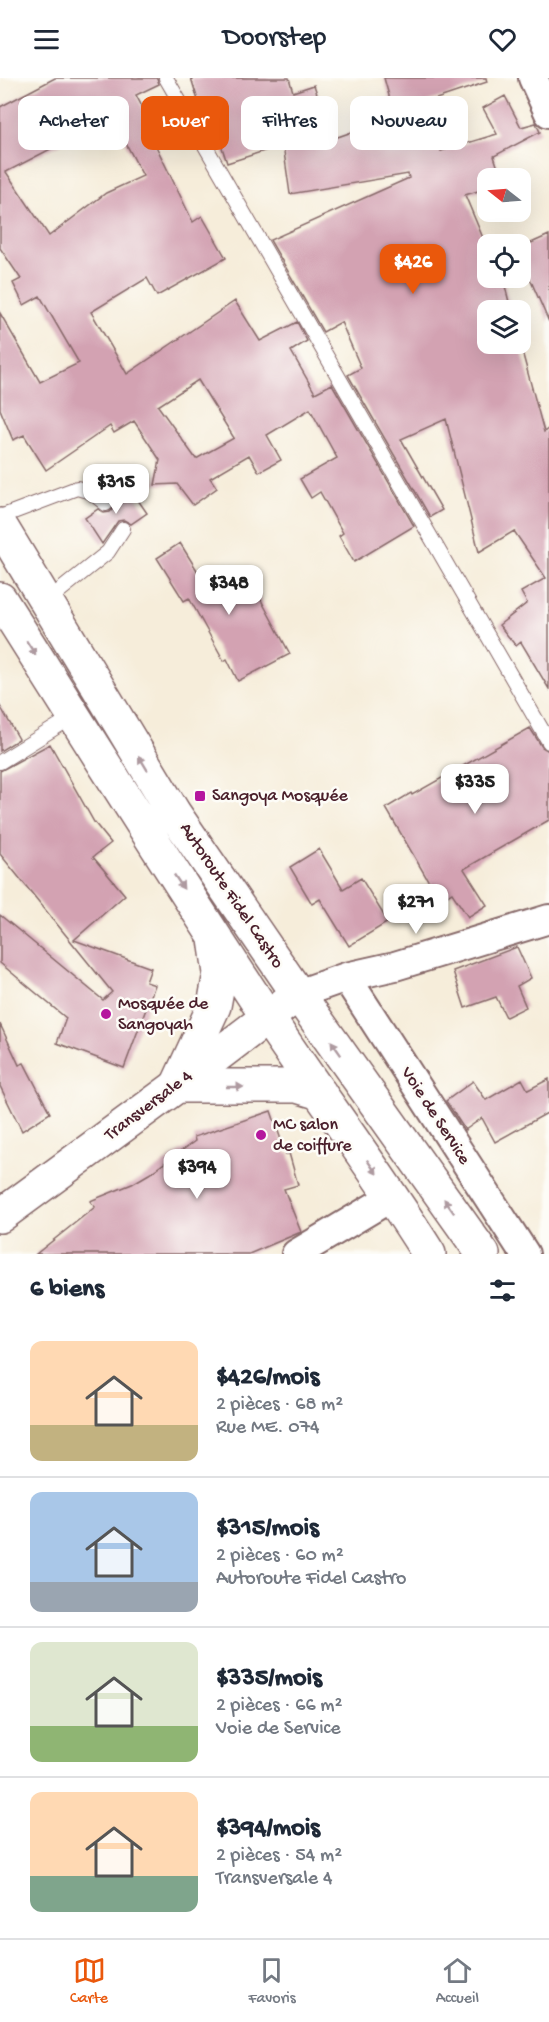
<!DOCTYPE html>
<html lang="fr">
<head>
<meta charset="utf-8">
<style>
  :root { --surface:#fff; --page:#f2f2f3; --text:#1f2937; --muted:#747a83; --line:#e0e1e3; --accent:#ea580c }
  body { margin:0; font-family:"Gochi Hand",sans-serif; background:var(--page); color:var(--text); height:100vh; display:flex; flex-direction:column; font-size:22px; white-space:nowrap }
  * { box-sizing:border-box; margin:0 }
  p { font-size:20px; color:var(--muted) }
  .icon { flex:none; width:33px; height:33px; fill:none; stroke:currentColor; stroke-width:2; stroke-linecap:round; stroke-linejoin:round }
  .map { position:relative; height:1176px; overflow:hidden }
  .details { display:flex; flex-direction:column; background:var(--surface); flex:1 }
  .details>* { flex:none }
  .hud { position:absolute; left:18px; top:18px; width:513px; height:54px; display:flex; gap:12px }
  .needle { width:39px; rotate:287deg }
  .controls { position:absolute; left:477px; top:90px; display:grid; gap:12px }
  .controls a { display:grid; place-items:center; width:54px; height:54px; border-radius:12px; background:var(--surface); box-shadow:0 6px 24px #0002; font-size:30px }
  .price { position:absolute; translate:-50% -51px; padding:0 14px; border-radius:12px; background:#fff; color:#222; font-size:20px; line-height:39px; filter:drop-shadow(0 2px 3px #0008) }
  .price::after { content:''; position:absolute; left:50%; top:36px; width:18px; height:14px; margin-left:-9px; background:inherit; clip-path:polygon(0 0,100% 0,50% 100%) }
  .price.active { background:var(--accent); color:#fff }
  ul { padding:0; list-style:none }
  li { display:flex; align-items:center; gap:18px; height:150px; padding:0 30px }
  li+li { border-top:2px solid var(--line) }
  li span { display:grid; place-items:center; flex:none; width:168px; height:120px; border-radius:12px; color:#555 }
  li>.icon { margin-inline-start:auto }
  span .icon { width:72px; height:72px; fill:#fffc; stroke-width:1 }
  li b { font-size:26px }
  h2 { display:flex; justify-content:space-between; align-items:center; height:72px; padding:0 30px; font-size:26px }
  .pill { padding:0 21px; border-radius:12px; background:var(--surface); box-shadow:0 6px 24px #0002; font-size:21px; line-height:54px }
  .pill.active { background:var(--accent); color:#fff }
  header { display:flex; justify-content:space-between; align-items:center; height:78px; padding:0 30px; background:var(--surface); font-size:27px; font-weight:600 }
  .menu { display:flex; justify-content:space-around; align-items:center; height:84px; border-top:2px solid var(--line); background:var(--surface); font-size:16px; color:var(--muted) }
  .menu a { display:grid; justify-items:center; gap:3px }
  .menu .active { color:var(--accent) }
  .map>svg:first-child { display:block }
  .building { fill:#d3a2b2; fill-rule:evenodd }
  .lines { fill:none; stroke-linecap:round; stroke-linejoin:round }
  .service-casing { stroke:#866768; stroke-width:16 }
  .minor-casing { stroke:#866768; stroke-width:32 }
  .secondary-casing { stroke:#866768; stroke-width:36 }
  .trunk-casing { stroke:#866768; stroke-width:36 }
  .service { stroke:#fff; stroke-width:14 }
  .minor { stroke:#fff; stroke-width:28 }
  .secondary { stroke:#fff; stroke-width:33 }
  .trunk { stroke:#fff; stroke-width:33 }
  .oneway { fill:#ae9aa0 }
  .poi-dot { fill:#b5179e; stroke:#fdfcf7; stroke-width:2 }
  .labels { text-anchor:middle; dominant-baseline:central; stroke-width:5; stroke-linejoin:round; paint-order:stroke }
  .poi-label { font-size:18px; fill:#4a1f2b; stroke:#fdfcf7; text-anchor:start }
  .street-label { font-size:18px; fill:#4a1f2b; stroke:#fdfcf7 }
</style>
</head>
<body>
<header><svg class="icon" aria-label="menu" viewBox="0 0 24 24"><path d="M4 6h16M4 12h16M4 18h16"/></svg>Doorstep<svg class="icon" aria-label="heart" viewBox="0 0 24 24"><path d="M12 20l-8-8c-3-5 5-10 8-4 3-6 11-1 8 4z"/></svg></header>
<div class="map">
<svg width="549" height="1176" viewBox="0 0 549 1176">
  <rect width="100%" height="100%" fill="#fdfcf7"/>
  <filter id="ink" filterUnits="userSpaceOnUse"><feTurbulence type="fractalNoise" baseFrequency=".0167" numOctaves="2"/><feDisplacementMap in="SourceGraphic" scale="12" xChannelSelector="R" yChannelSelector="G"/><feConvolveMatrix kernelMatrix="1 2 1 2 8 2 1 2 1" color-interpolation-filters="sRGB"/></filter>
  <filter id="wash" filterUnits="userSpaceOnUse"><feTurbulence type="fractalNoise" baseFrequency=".008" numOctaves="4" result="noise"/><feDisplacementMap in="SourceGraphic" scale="24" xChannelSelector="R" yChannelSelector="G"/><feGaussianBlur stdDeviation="1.35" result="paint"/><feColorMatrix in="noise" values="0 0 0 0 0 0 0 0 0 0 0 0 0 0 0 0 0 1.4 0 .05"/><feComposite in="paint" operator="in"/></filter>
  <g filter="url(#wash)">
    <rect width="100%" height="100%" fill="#f6edda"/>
    <g id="blocks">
      <!-- building -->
      <path class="building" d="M55 0H157L159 6 136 17 159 61 154 64 193 144 202 138 226 180 157 218 147 200 91 234 127 296 235 223 260 263 297 244 307 263 291 273 315 315 332 306 414 448 354 484 339 458 343 455 320 414 311 420 300 401 337 380 310 331 267 357 281 382 259 394 249 377 210 400 217 410 193 427 177 406 155 407 160 382 134 343 114 355 110 348 46 392 24 357 13 362 0 331V235L40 304 79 285 40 218 24 227 13 205 21 201 0 170V29ZM111 37 143 98 106 115 49 158 6 94 68 62 65 56ZM198 302 234 360 196 381 158 328Z
        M191 0H289L293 14 314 7 332 61 395 39 384 0H486L487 4 427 24 441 73 497 56 483 30 505 18 521 49 536 45 540 54 494 78 501 100H488V110L465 117 488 172V200H503L511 232H488V266H520L544 354 549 350V611L521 564 516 568 499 547 527 525 521 514 546 500 514 453 479 474 446 341 401 361 442 432 430 439 348 297 361 290 341 244 323 254 270 162 409 100 408 96 290 116 283 67 227 85 211 35 203 38Z
        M549 157V244L520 178V170Z
        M129 409 147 435 131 446 124 442 118 443 102 466 85 440 98 431 104 435 110 434 115 428 113 421Z
        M180 465 213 518 247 496 290 576 238 603 227 581 224 583 189 520 184 523 157 480Z
        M0 628 19 661 0 673Z
        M530 650 542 669 549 673V742L464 791 487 827 468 839 452 815 440 823 386 730 411 715 412 717Z
        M50 666 94 744 111 765 93 779 125 817 74 862 151 890 146 904 155 907 124 990 57 965 66 940 0 885V837L103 922 112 914 0 776V693Z
        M319 771 343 811 361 800 388 844 349 868 320 821 312 826 290 789Z
        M517 869 531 900 517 908 526 929 506 939 496 919 465 930 453 893Z
        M0 946 19 987 24 985 50 1035 22 1053 0 1008Z
        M522 1001 528 1012 549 1001V1034L495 1064 482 1040 465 1052 446 1023 473 1003 486 1022Z
        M271 1033 286 1076 289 1075 298 1107 284 1111 301 1154 249 1176H36L95 1129 90 1123 132 1106 149 1096 195 1063 194 1059Z"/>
    </g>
  </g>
  <g filter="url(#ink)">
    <use href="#blocks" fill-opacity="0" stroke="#866768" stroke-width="1.5"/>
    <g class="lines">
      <defs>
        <path id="service" d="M166 0 549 664
          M0 439 77 410 91 414 106 426
          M47 523 108 474 123 451
          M0 684 74 638"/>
        <path id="minor" d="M533 0 549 35
          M346 899 525 1176
          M298 916 346 899 395 888 549 841
          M296 1176 393 1118"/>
        <path id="secondary" d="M0 1138 177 1008 298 916"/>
        <path id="trunk" d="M0 447 174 735 298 916 483 1176
          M0 521C88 660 175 800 266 937 319 1017 378 1094 429 1176
          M215 861 220 895 214 928 177 1008H297L320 1015"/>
      </defs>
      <!-- service casing -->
      <use href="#service" class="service-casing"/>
      <!-- minor casing -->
      <use href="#minor" class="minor-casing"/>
      <!-- secondary casing -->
      <use href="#secondary" class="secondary-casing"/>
      <!-- trunk casing -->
      <use href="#trunk" class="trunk-casing"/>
      <!-- service -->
      <use href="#service" class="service"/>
      <!-- minor -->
      <use href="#minor" class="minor"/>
      <!-- secondary -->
      <use href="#secondary" class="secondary"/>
      <!-- trunk -->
      <use href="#trunk" class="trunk"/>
    </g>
    <!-- one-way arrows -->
    <defs><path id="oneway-solid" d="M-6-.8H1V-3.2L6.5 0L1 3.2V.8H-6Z" transform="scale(1.5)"/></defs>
    <g class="oneway">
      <use href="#oneway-solid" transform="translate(31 570) rotate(57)"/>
      <use href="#oneway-solid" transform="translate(143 685) rotate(-121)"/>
      <use href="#oneway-solid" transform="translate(179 804) rotate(56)"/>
      <use href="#oneway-solid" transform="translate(336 970) rotate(-125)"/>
      <use href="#oneway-solid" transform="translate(235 1009)"/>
      <use href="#oneway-solid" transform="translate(372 1089) rotate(55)"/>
      <use href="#oneway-solid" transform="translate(449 1128) rotate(-125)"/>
    </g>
  </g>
  <!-- markers -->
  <g class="poi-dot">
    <rect x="194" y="712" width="12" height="12" rx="3"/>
    <circle cx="106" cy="936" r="6"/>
    <circle cx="261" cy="1057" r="6"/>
  </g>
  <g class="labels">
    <!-- poi labels -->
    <g class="poi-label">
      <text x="212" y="718">Sangoya Mosquée</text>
      <text x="118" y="926">Mosquée de<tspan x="118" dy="21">Sangoyah</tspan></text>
      <text x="273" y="1047">MC salon<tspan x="273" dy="21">de coiffure</tspan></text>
    </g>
    <!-- street labels -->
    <g class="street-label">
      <text transform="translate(231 818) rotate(56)">Autoroute Fidel Castro</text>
      <text transform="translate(149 1028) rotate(-37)">Transversale 4</text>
      <text transform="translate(435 1038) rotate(57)">Voie de Service</text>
    </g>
  </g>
</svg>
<div class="controls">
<a><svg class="needle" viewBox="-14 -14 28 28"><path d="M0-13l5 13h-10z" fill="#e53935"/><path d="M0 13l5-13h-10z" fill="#747a83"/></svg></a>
<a><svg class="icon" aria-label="locate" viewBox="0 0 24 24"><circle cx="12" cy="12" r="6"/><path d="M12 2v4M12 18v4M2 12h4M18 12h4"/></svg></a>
<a><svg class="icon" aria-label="layers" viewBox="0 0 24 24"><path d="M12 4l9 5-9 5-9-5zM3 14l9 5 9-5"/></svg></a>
</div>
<b class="price active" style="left:413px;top:217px">$426</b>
<b class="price" style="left:116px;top:437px">$315</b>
<b class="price" style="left:229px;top:538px">$348</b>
<b class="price" style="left:475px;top:737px">$335</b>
<b class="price" style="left:416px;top:857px">$271</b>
<b class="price" style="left:197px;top:1122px">$394</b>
<div class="hud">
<a class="pill">Acheter</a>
<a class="pill active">Louer</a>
<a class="pill">Filtres</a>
<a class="pill">Nouveau</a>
</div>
</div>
<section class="details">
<h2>6 biens<svg class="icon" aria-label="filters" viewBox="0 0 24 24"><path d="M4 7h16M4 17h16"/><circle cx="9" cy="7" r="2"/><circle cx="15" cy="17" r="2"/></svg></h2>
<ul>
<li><span style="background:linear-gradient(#ffd9b3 70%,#c2b280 0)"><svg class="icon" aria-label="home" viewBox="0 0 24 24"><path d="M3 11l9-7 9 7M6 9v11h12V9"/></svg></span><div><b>$426/mois</b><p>2 pièces · 68 m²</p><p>Rue ME. 074</p></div></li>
<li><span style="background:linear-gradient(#a9c7e8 75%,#9aa5b1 0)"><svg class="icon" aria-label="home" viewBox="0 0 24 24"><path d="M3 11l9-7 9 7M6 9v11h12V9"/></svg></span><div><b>$315/mois</b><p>2 pièces · 60 m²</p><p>Autoroute Fidel Castro</p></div></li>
<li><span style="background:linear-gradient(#dfe7d0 70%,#8fb573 0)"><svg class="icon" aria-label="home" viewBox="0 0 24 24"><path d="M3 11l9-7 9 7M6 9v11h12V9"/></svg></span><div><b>$335/mois</b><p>2 pièces · 66 m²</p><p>Voie de Service</p></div></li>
<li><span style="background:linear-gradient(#ffd9b3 70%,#7fa58c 0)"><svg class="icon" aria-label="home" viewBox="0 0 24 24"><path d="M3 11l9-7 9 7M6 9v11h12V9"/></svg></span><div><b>$394/mois</b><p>2 pièces · 54 m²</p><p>Transversale 4</p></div></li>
</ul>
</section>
<nav class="menu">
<a class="active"><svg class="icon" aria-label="map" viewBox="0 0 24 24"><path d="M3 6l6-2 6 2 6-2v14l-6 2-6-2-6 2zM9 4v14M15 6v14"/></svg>Carte</a>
<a><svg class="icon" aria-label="saved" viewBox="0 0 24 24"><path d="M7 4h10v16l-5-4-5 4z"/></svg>Favoris</a>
<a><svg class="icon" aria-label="home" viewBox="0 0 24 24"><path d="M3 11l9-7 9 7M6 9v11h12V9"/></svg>Accueil</a>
</nav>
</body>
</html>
